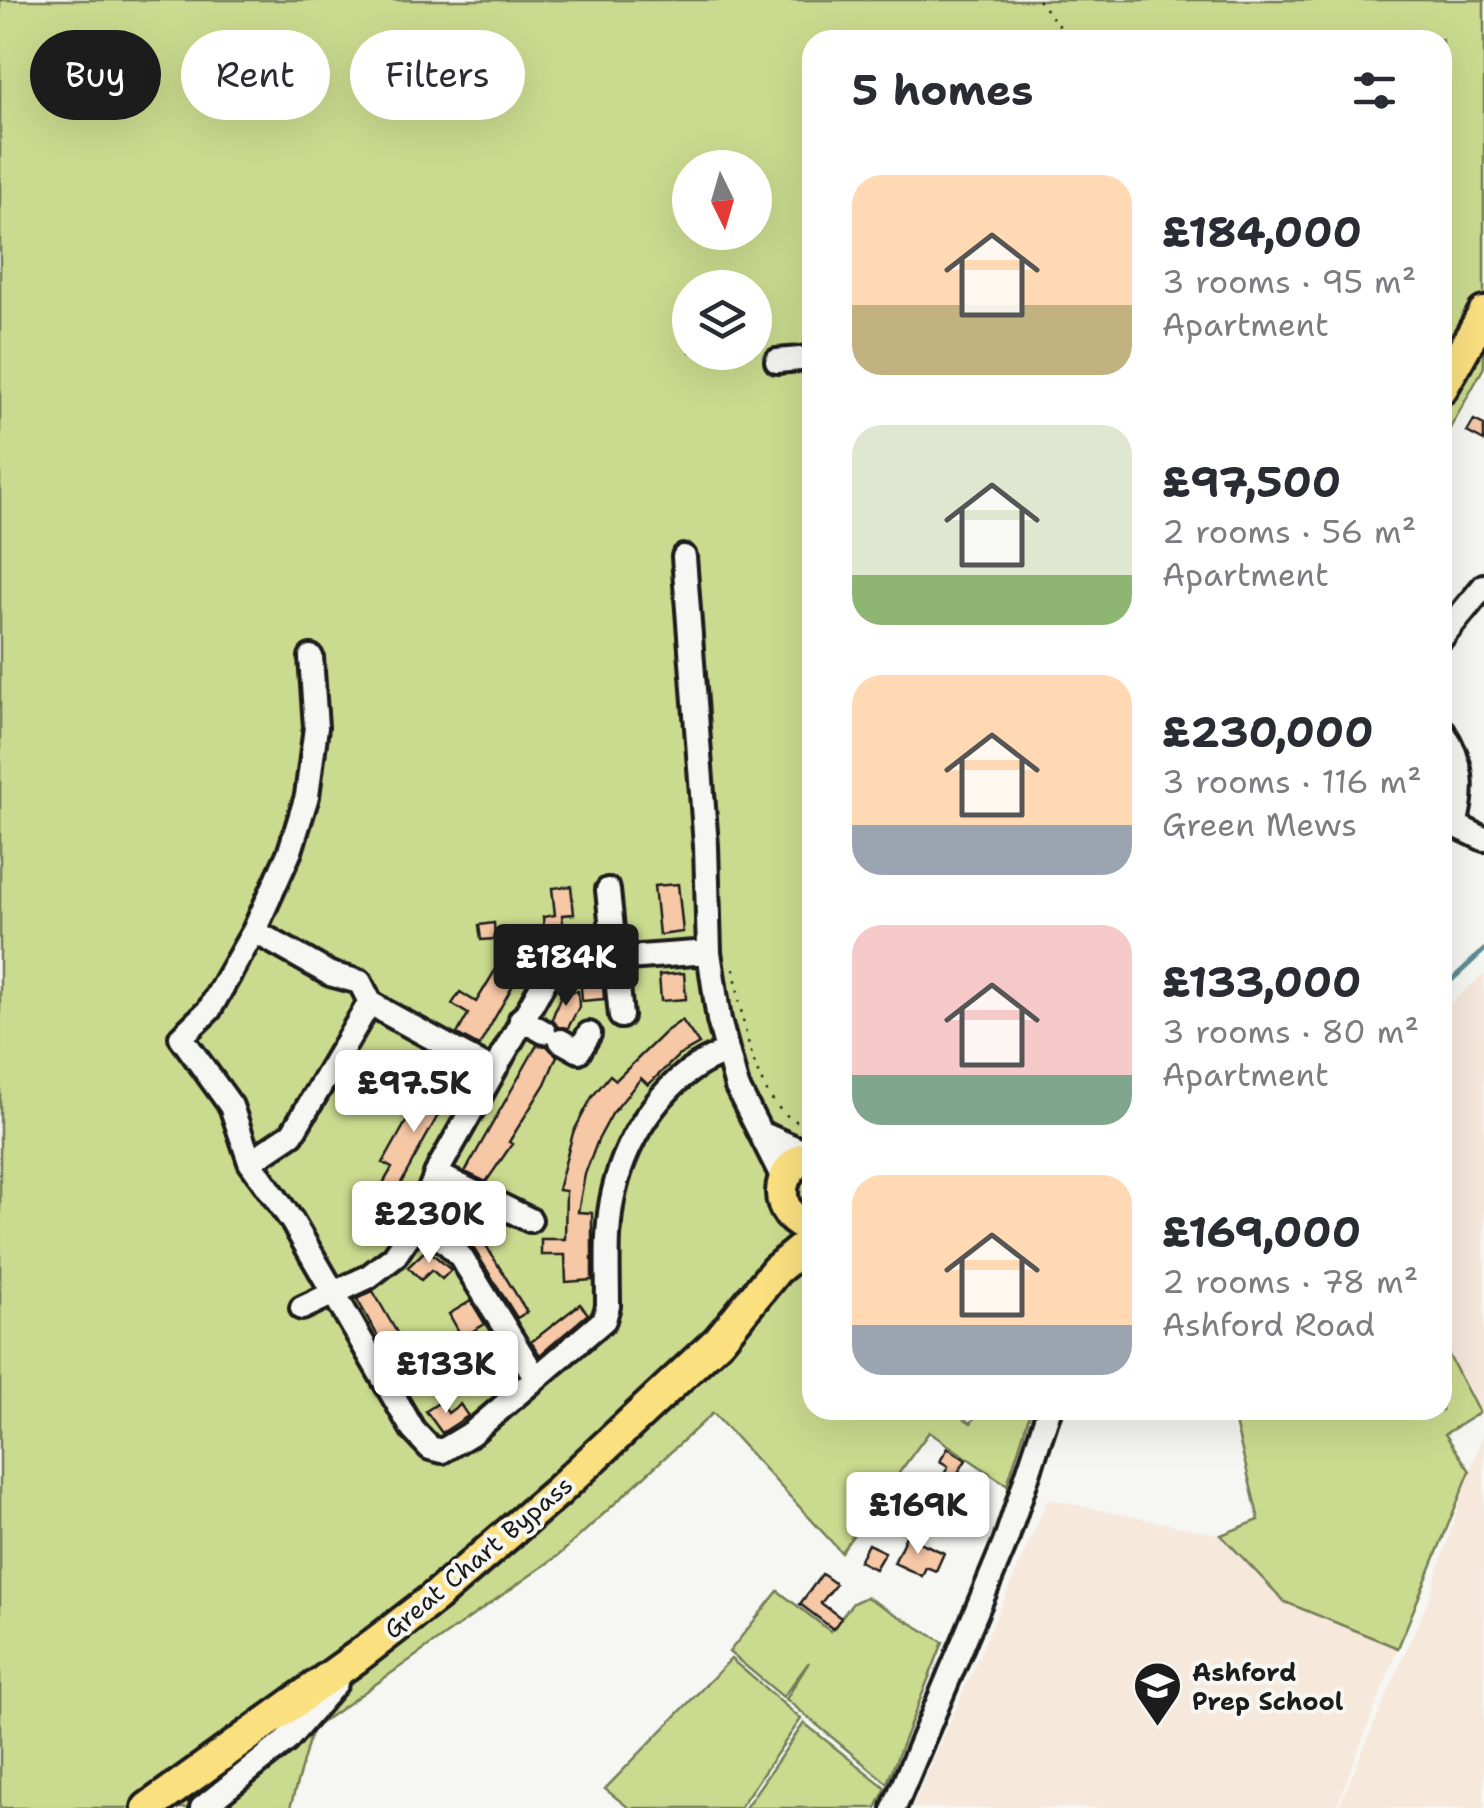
<!DOCTYPE html>
<html lang="en">
<head>
<meta charset="utf-8">
<style>
  :root { --surface:#fff; --page:#f2f2f3; --text:#2b2b33; --muted:#7c7c81; --accent:#1c1c1c }
  body { margin:0; font-family:"Shantell Sans",sans-serif; background:var(--page); color:var(--text); height:100vh; display:flex; flex-direction:column; font-size:38px; white-space:nowrap }
  * { box-sizing:border-box; margin:0 }
  p { font-size:32px; color:var(--muted) }
  .icon { flex:none; width:55px; height:55px; fill:none; stroke:currentColor; stroke-width:2; stroke-linecap:round; stroke-linejoin:round }
  .map { position:relative; flex:1; overflow:hidden }
  .drawer { position:absolute; left:802px; top:30px; width:650px; height:1390px; display:flex; flex-direction:column; background:var(--surface); border-radius:30px; box-shadow:0 10px 40px #0002 }
  .drawer>* { flex:none }
  .top-card { position:absolute; left:30px; top:30px; width:622px; height:90px; display:flex; gap:20px }
  .needle { width:65px; rotate:175deg }
  .fabs { position:absolute; left:672px; top:150px; display:grid; gap:20px }
  .fabs a { display:grid; place-items:center; width:100px; height:100px; border-radius:50%; background:var(--surface); box-shadow:0 10px 40px #0002; font-size:50px }
  .price { position:absolute; translate:-50% -85px; padding:0 22px; border-radius:10px; background:#fff; color:#222; font-size:32px; line-height:65px; filter:drop-shadow(0 2px 5px #0008) }
  .price::after { content:''; position:absolute; left:50%; top:60px; width:30px; height:22px; margin-left:-15px; background:inherit; clip-path:polygon(0 0,100% 0,50% 100%) }
  .price.current { background:var(--accent); color:#fff }
  ul { padding:0; list-style:none }
  li { display:flex; align-items:center; gap:30px; height:250px; padding:0 50px }
  li span { display:grid; place-items:center; flex:none; width:280px; height:200px; border-radius:30px; color:#555 }
  li>.icon { margin-inline-start:auto }
  span .icon { width:120px; height:120px; fill:#fffc; stroke-width:1 }
  li b { font-size:42px }
  h2 { display:flex; justify-content:space-between; align-items:center; height:120px; padding:0 50px; font-size:42px }
  .chip { padding:0 35px; border-radius:45px; background:var(--surface); box-shadow:0 10px 40px #0002; font-size:35px; line-height:90px }
  .chip.current { background:var(--accent); color:#fff }
  .map>svg:first-child { display:block }
  .built { fill:#f6e8db }
  .green { fill:#cadb8f; stroke:#737c56; stroke-width:2.5; fill-rule:evenodd }
  .lines { fill:none; stroke-linecap:round; stroke-linejoin:round }
  .stream { stroke:#5c8c92; stroke-width:5 }
  .building { fill:#f7c8a6; stroke:#1c1c1c; stroke-width:2.5 }
  .minor-casing { stroke:#1c1c1c; stroke-width:30 }
  .major-casing { stroke:#1c1c1c; stroke-width:38 }
  .path { stroke:#1c1c1c; stroke-width:2.5; stroke-dasharray:2.5 8; stroke-linecap:butt }
  .minor { stroke:#f6f6f2; stroke-width:22 }
  .major { stroke:#fbe080; stroke-width:30 }
  .labels { text-anchor:middle; dominant-baseline:central; stroke-width:8; stroke-linejoin:round; paint-order:stroke }
  .street-label { font-size:25px; fill:#1c1c1c; stroke:#f6f6f2 }
  .poi-label { font-size:25px; font-weight:bold; fill:#1c1c1c; stroke:#f6f6f2; text-anchor:start }
</style>
</head>
<body>
<div class="map">
<svg width="1484" height="1808" viewBox="0 0 1484 1808">
  <rect width="100%" height="100%" fill="#f6f6f2"/>
  <filter id="ink" filterUnits="userSpaceOnUse"><feTurbulence type="fractalNoise" baseFrequency=".01" numOctaves="2"/><feDisplacementMap in="SourceGraphic" scale="20" xChannelSelector="R" yChannelSelector="G"/><feConvolveMatrix kernelMatrix="1 2 1 2 8 2 1 2 1" color-interpolation-filters="sRGB"/></filter>
  <g filter="url(#ink)">
    <!-- built -->
    <path class="built" d="M1484 974V1420L1443 1344 1442 1011Z
      M1484 1429V1808H1338L1429 1598Z
      M1048 1499 1221 1535 1285 1602 1398 1648 1336 1808H912Z"/>
    <!-- green -->
    <path class="green" d="M0 0H1484V367L1443 441 1442 40H812V1410H951L971 1423 980 1410H1031L1007 1485 929 1432 841 1552 713 1413 559 1555 312 1729 290 1808H221L251 1782 213 1808H0ZM690 168H755V232H690ZM690 288H755V352H690Z
      M1443 1344 1479 1413 1445 1434 1470 1471 1398 1648 1285 1602 1221 1535 1259 1520 1232 1410H1442Z
      M778 1591 830 1631 853 1603 866 1597 943 1642 887 1783 786 1699 809 1662 783 1697 729 1652Z
      M731 1659 801 1719 739 1808H629L605 1789Z
      M804 1723 886 1788 876 1808H745Z"/>
    <g class="lines">
      <!-- stream -->
      <path class="stream" d="M1442 989 1484 950"/>
    </g>
    <!-- building -->
    <path class="building" d="M1474 420 1484 425V441L1467 432Z
      M678 884 683 932 659 935 654 886Z
      M571 886 574 914 562 915 565 943 546 945 543 917 555 915 552 888Z
      M494 923 495 939 481 940 479 925Z
      M507 951 526 962 479 1046 457 1034 468 1014 452 1004 460 992 476 1002Z
      M684 973 686 999 661 1001 659 975Z
      M603 984 604 999 582 1001 581 986Z
      M578 991 579 1007 568 1028 558 1027 552 1019 562 992Z
      M682 1020 699 1044 678 1056 648 1085 641 1078 612 1114 598 1140 585 1174 578 1212 592 1213V1280L566 1282 565 1255H541V1239H565L566 1191 558 1190 573 1133 592 1097 610 1075 616 1080 665 1032Z
      M537 1045 547 1046 557 1056 545 1084 509 1142 512 1144 486 1182 465 1172Z
      M439 1063 460 1075 391 1201 387 1199 396 1208 391 1217 370 1206 392 1168 383 1163Z
      M447 1212 474 1226 527 1312 517 1318 474 1249 455 1230 441 1222Z
      M427 1249 451 1270 442 1279 432 1270 421 1280 408 1267Z
      M373 1291 426 1383 410 1393 357 1299Z
      M471 1301 485 1324 462 1337 449 1314Z
      M580 1304 588 1314 540 1355 531 1342Z
      M503 1364 514 1378 495 1393 484 1379Z
      M440 1402 448 1413 460 1404 468 1416 442 1433 426 1411Z
      M948 1448 966 1460 950 1485 961 1490 946 1523 926 1514 948 1466 940 1461Z
      M906 1536 944 1553 936 1571 926 1567 922 1576 894 1563Z
      M868 1544 885 1552 875 1569 859 1561Z
      M822 1574 836 1584 821 1603 841 1618 833 1629 800 1604Z"/>
    <g class="lines">
      <defs>
        <path id="minor" d="M777 361 812 358
          M684 557 706 846 709 952 719 1020 737 1087 783 1178
          M1442 637 1484 586
          M311 657 316 727 307 796 290 851 254 931 209 1010 181 1037 231 1106 250 1162 292 1221 413 1430 430 1448 442 1451 472 1433 604 1320 608 1306C608 1269 605 1228 614 1191 627 1135 668 1071 725 1053
          M1442 730C1463 762 1465 789 1455 825
          M1442 823 1455 825 1484 839
          M608 890 621 1016
          M254 931 330 974 360 982 370 1002 387 1013 493 1071
          M521 1019 544 1032
          M561 1041 579 1051 589 1034
          M761 1133 811 1155
          M250 1162 292 1134 370 1002
          M436 1174 530 1220
          M415 1226 445 1241 461 1257 536 1378
          M302 1308 368 1277 394 1257 415 1226 439 1168 552 968 571 962 709 952
          M202 1808 286 1741 336 1683
          M894 1808 1005 1543 1049 1410"/>
        <path id="major" d="M1442 388 1484 313
          M812 1155C773 1166 771 1218 812 1228
          M148 1808 357 1657 435 1597 558 1491 719 1340 776 1270 812 1240"/>
      </defs>
      <!-- minor casing -->
      <use href="#minor" class="minor-casing"/>
      <!-- major casing -->
      <use href="#major" class="major-casing"/>
      <!-- path -->
      <path class="path" d="M1038 0 1071 40
        M734 969C742 1014 754 1121 812 1125"/>
      <!-- minor -->
      <use href="#minor" class="minor"/>
      <!-- major -->
      <use href="#major" class="major"/>
    </g>
  </g>
  <!-- icons -->
  <defs>
    <symbol id="school-pin" viewBox="-11 -11 22 30"><path d="M0 17L-7.5 6A9.5 9.5 0 1 1 7.5 6Z" fill="#1c1c1c" stroke="#f6f6f2"/><path d="M0-5L7-2L0 1L-7-2ZM-4 1L0 2.5L4 1V4Q0 6-4 4Z" fill="#fff"/></symbol>
  </defs>
  <g fill-rule="evenodd">
    <use href="#school-pin" x="1130" y="1658" width="55" height="75"/>
  </g>
  <g class="labels">
    <!-- street labels -->
    <g class="street-label">
      <text transform="translate(478 1557) rotate(-40)">Great Chart Bypass</text>
    </g>
    <!-- poi labels -->
    <g class="poi-label">
      <text x="1192" y="1672">Ashford<tspan x="1192" dy="29">Prep School</tspan></text>
    </g>
  </g>
</svg>
<div class="fabs">
<a><svg class="needle" viewBox="-14 -14 28 28"><path d="M0-13l5 13h-10z" fill="#e53935"/><path d="M0 13l5-13h-10z" fill="#7c7c81"/></svg></a>
<a><svg class="icon" aria-label="layers" viewBox="0 0 24 24"><path d="M12 4l9 5-9 5-9-5zM3 14l9 5 9-5"/></svg></a>
</div>
<b class="price current" style="left:566px;top:1009px">£184K</b>
<b class="price" style="left:414px;top:1135px">£97.5K</b>
<b class="price" style="left:429px;top:1266px">£230K</b>
<b class="price" style="left:446px;top:1416px">£133K</b>
<b class="price" style="left:918px;top:1557px">£169K</b>
<div class="top-card">
<a class="chip current">Buy</a>
<a class="chip">Rent</a>
<a class="chip">Filters</a>
</div>
<section class="drawer">
<h2>5 homes<svg class="icon" aria-label="filters" viewBox="0 0 24 24"><path d="M4 7h16M4 17h16"/><circle cx="9" cy="7" r="2"/><circle cx="15" cy="17" r="2"/></svg></h2>
<ul>
<li><span style="background:linear-gradient(#ffd9b3 65%,#c2b280 0)"><svg class="icon" aria-label="home" viewBox="0 0 24 24"><path d="M3 11l9-7 9 7M6 9v11h12V9"/></svg></span><div><b>£184,000</b><p>3 rooms · 95 m²</p><p>Apartment</p></div></li>
<li><span style="background:linear-gradient(#dfe7d0 75%,#8fb573 0)"><svg class="icon" aria-label="home" viewBox="0 0 24 24"><path d="M3 11l9-7 9 7M6 9v11h12V9"/></svg></span><div><b>£97,500</b><p>2 rooms · 56 m²</p><p>Apartment</p></div></li>
<li><span style="background:linear-gradient(#ffd9b3 75%,#9aa5b1 0)"><svg class="icon" aria-label="home" viewBox="0 0 24 24"><path d="M3 11l9-7 9 7M6 9v11h12V9"/></svg></span><div><b>£230,000</b><p>3 rooms · 116 m²</p><p>Green Mews</p></div></li>
<li><span style="background:linear-gradient(#f6c9c9 75%,#7fa58c 0)"><svg class="icon" aria-label="home" viewBox="0 0 24 24"><path d="M3 11l9-7 9 7M6 9v11h12V9"/></svg></span><div><b>£133,000</b><p>3 rooms · 80 m²</p><p>Apartment</p></div></li>
<li><span style="background:linear-gradient(#ffd9b3 75%,#9aa5b1 0)"><svg class="icon" aria-label="home" viewBox="0 0 24 24"><path d="M3 11l9-7 9 7M6 9v11h12V9"/></svg></span><div><b>£169,000</b><p>2 rooms · 78 m²</p><p>Ashford Road</p></div></li>
</ul>
</section>
</div>
</body>
</html>
